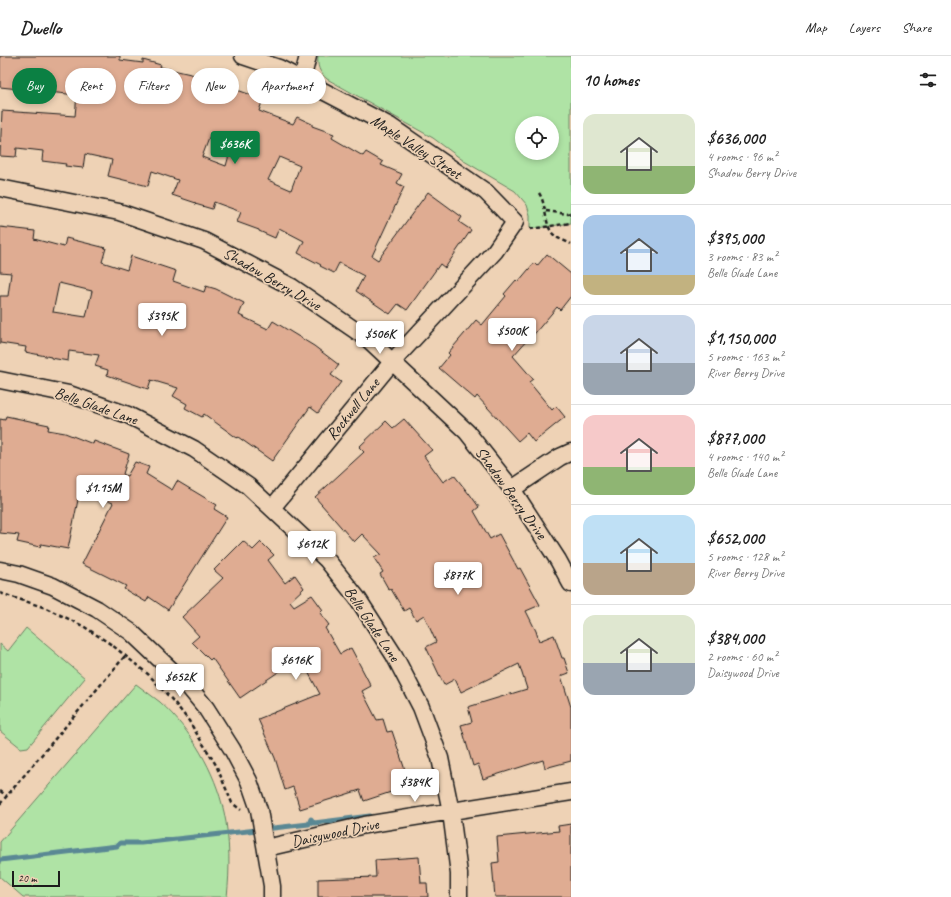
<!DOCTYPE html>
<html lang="en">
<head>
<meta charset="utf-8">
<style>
  :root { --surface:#fff; --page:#f2f2f2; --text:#222; --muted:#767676; --line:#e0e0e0; --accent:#0b8043 }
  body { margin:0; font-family:Caveat,sans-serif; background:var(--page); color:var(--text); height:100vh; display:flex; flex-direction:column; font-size:15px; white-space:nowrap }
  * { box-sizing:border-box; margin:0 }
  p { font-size:13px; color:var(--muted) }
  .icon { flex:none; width:22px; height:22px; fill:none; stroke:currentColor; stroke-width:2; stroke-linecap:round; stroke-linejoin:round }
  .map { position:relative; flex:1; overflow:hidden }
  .side { display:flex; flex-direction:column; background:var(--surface); width:380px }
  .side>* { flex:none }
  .top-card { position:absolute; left:12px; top:12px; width:380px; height:36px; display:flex; gap:8px }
  .fabs { position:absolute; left:515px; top:60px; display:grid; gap:8px }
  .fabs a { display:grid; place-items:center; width:44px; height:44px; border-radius:50%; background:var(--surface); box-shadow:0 2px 6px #0003; font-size:20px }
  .scale { position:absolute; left:12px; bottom:10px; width:48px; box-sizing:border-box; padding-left:4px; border:2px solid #1c1c1c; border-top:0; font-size:11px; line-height:14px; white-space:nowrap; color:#1c1c1c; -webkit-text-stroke:3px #eed2b5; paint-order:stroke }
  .price { position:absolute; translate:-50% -34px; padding:0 9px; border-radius:4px; background:#fff; color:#222; font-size:13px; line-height:26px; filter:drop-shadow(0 1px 2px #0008) }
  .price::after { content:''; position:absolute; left:50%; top:24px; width:12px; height:9px; margin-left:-6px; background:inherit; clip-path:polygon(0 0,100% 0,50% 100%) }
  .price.active { background:var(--accent); color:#fff }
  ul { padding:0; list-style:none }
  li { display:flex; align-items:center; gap:12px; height:100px; padding:0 12px }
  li+li { border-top:1px solid var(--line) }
  li span { display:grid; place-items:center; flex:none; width:112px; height:80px; border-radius:12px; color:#555 }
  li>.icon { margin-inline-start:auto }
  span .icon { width:48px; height:48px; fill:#fffc; stroke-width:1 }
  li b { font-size:17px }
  h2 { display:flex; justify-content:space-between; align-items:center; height:48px; padding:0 12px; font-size:17px }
  .tag { padding:0 14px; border-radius:18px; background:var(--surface); box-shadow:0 2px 6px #0003; font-size:14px; line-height:36px }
  .tag.active { background:var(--accent); color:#fff }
  header { display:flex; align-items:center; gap:24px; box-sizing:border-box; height:56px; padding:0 20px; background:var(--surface); border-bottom:1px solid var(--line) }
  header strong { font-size:19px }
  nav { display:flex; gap:22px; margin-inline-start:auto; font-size:14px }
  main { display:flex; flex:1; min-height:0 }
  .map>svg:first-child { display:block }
  .green { fill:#afe3a5; stroke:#668060; fill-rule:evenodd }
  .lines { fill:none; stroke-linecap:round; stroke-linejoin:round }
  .stream { stroke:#5a8894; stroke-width:5 }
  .building { fill:#dfac92; stroke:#1c1c1c; fill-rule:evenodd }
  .minor-casing { stroke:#1c1c1c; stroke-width:19 }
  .path { stroke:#1c1c1c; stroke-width:2.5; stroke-dasharray:4 3; stroke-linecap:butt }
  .minor { stroke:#eed2b5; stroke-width:16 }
  .labels { text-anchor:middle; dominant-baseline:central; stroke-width:3.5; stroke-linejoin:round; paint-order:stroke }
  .street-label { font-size:16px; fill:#1c1c1c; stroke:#eed2b5 }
</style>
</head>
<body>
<header>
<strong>Dwello</strong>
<nav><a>Map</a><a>Layers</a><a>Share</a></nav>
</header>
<main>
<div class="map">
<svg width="571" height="841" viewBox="0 0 571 841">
  <rect width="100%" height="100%" fill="#eed2b5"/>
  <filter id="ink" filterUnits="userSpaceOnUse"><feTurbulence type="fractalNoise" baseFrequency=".025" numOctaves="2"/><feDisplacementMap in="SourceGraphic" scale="8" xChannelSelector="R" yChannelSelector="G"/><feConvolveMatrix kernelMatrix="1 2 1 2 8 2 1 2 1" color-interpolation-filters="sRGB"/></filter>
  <g filter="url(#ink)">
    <!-- green -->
    <path class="green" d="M318 0H571V167L530 173V159L527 149 515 135 464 105 433 82 327 23C319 16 317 10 318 0ZM522 67H552V97H522Z
      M26 572 85 622 28 691 21 692 0 675V588L8 595Z
      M136 628C144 634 152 640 160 646 191 674 215 715 224 756 230 783 230 814 227 841H23L0 821V786Z"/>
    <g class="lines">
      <!-- stream -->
      <path class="stream" d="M0 804 117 790 120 787H141L309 768 311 763 314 767 370 760"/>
    </g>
    <!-- building -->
    <path class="building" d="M0 0H120V4L143 7V4L161 9 160 11 195 19 192 32 221 41 224 30 240 35 263 43 259 55 293 68 297 61 312 68V70L334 78 332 82 363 100 366 96 383 106 381 109 402 118 397 127 404 131 372 200 378 204 428 136 462 161 459 166 471 174 445 212 440 208 407 254 398 248 390 258 356 235 364 220 339 207 334 217 320 210 321 209 298 197 304 185 279 172 275 182 259 175V174L237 166 241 156 214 146 212 153 195 148 196 147 172 139 178 124 152 115 148 130 108 120 112 104 85 98 83 112 65 110 66 108 42 105 43 95 17 92 16 101 0 100 2 55 75 60 77 39 0 31ZM211 77 233 85 226 110 202 101ZM279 101 300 110 291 134 268 124Z
      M0 171 35 175 34 183 64 191 66 182 106 192 102 206 127 214 131 200 176 215 173 225 204 236 206 230 216 233 244 247 239 259 268 273 273 265 314 290 339 309 331 319 341 326 318 357 310 351 272 405 238 381 237 382 204 358 202 361 185 352 187 348 173 340 178 332 151 324 148 333 107 319 108 314 95 310 99 299 69 295 68 305 51 302V301L25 296 26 291 0 287V240H8L11 217 0 216ZM59 227 92 235 86 261 53 256Z
      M547 198 571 218V240L560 254 557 251 530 283 529 282 513 300 533 323 529 326 552 354 556 350 565 361 534 386 527 377 518 385 477 340 475 343 439 312 450 299 448 297 476 264 482 269 506 240 504 238 516 224 518 226 534 207 537 210Z
      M6 360 49 369 48 374 65 377 93 388 94 385 129 398 123 418 127 420 135 406 149 411 146 418 172 434 177 425 217 449 214 453 227 461 168 554 149 541 146 546 124 533 126 530 82 508 113 447 80 434 68 493 41 488 40 491 17 486 19 479 0 477V363L5 364Z
      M404 363 432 394 424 400 443 426 454 419 469 438V437L479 451 474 455 490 483 499 478 518 513 520 512 540 549 526 555 536 575 539 585 554 579 562 602H564L569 617 561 620 571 651V705L545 712 543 704 483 723 478 708 473 710 461 669 472 666 468 651 527 633 519 608 461 636 455 623 444 629 426 591 436 586 424 559 416 564 409 552 404 555 391 533 389 534 380 518 383 516 374 502 381 498 362 478 354 486 315 441 364 396 359 391 386 365 393 372Z
      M243 485 253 494 261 486 274 499 268 504 285 527 295 519 304 532 290 545 294 550 312 539 323 554 320 557 329 569 325 572 340 598 351 592 371 630 362 635 377 664 383 663 387 676 392 675 406 717 396 720 400 733 364 745 360 734 300 753 293 731 285 734 275 702 258 663 320 638 307 614 303 617 296 604 240 642 212 602 210 604 192 586 199 580 182 561 223 522 214 514Z
      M571 768V841H495L492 807 499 806 497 781 559 775 558 770Z
      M419 801 421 827H427L428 841H318V823L376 821 375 804Z"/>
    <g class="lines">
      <defs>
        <path id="minor" d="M243 0 279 12 390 70 486 136 515 166 495 195 392 306 272 452
          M302 24 308 0
          M0 132 119 156 204 185 292 231 368 283 467 376 512 433 558 504 571 528
          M0 324 69 338 128 359 194 393 248 430 327 504 358 543 394 599 421 651 440 702 451 756 459 818V841
          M512 433 560 401 571 396
          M0 514 19 518 53 530 97 553 131 576 188 630 206 652 232 693 249 725 259 754 272 830V841
          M266 792 365 769 571 736"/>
      </defs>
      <!-- minor casing -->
      <use href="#minor" class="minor-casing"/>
      <!-- path -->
      <path class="path" d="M539 137C547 149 544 170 554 179 558 183 566 185 571 188
        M546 155 568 158 571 157
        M530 173 571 167
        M0 537 46 552 83 570 112 589 149 619 174 646 189 665 216 709 232 747 241 754
        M0 735 7 740
        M0 748 125 600"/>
      <!-- minor -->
      <use href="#minor" class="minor"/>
    </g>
  </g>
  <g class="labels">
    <!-- street labels -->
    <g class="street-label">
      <text transform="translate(416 91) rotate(33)">Maple Valley Street</text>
      <text transform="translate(272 223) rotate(30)">Shadow Berry Drive</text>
      <text transform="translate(96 350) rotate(19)">Belle Glade Lane</text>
      <text transform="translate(353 353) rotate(-51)">Rockwell Lane</text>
      <text transform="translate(511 437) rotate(54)">Shadow Berry Drive</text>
      <text transform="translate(372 568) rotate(56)">Belle Glade Lane</text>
      <text transform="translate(335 777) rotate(-12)">Daisywood Drive</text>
    </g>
  </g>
</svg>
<div class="fabs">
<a><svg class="icon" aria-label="locate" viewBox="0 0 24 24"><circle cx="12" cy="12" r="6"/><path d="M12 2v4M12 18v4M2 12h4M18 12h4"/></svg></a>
</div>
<div class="scale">20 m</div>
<b class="price active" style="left:235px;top:109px">$636K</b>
<b class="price" style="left:162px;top:281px">$395K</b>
<b class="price" style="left:512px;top:296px">$500K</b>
<b class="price" style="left:380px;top:299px">$506K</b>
<b class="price" style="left:103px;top:453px">$1.15M</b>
<b class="price" style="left:312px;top:509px">$612K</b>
<b class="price" style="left:458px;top:540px">$877K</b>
<b class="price" style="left:296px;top:625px">$616K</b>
<b class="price" style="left:180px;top:642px">$652K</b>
<b class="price" style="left:415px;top:747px">$384K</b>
<div class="top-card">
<a class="tag active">Buy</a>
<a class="tag">Rent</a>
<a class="tag">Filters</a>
<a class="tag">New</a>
<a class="tag">Apartment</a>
</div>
</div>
<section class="side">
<h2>10 homes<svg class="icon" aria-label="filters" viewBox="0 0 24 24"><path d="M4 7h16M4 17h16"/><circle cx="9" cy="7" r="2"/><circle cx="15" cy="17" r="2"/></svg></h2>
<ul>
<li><span style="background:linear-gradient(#dfe7d0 65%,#8fb573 0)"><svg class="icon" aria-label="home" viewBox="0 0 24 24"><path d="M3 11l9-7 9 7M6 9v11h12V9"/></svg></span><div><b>$636,000</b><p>4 rooms · 96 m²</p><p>Shadow Berry Drive</p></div></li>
<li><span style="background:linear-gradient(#a9c7e8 75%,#c2b280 0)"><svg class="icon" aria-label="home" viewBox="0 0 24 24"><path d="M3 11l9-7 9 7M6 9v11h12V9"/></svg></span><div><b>$395,000</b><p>3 rooms · 83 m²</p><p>Belle Glade Lane</p></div></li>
<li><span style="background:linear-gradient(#c9d6e8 60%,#9aa5b1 0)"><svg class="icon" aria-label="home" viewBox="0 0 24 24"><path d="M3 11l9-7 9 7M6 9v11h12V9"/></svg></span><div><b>$1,150,000</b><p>5 rooms · 163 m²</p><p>River Berry Drive</p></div></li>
<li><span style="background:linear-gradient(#f6c9c9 65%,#8fb573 0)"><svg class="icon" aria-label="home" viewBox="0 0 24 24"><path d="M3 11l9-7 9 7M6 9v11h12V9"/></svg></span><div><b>$877,000</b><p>4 rooms · 140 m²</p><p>Belle Glade Lane</p></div></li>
<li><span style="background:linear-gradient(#bfe0f5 60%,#b9a48a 0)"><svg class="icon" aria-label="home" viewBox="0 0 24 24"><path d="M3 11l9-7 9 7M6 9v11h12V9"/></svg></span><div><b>$652,000</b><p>5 rooms · 128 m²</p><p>River Berry Drive</p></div></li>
<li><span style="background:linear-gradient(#dfe7d0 60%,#9aa5b1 0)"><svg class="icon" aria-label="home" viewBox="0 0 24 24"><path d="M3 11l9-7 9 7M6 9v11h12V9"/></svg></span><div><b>$384,000</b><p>2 rooms · 60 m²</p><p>Daisywood Drive</p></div></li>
</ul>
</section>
</main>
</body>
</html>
